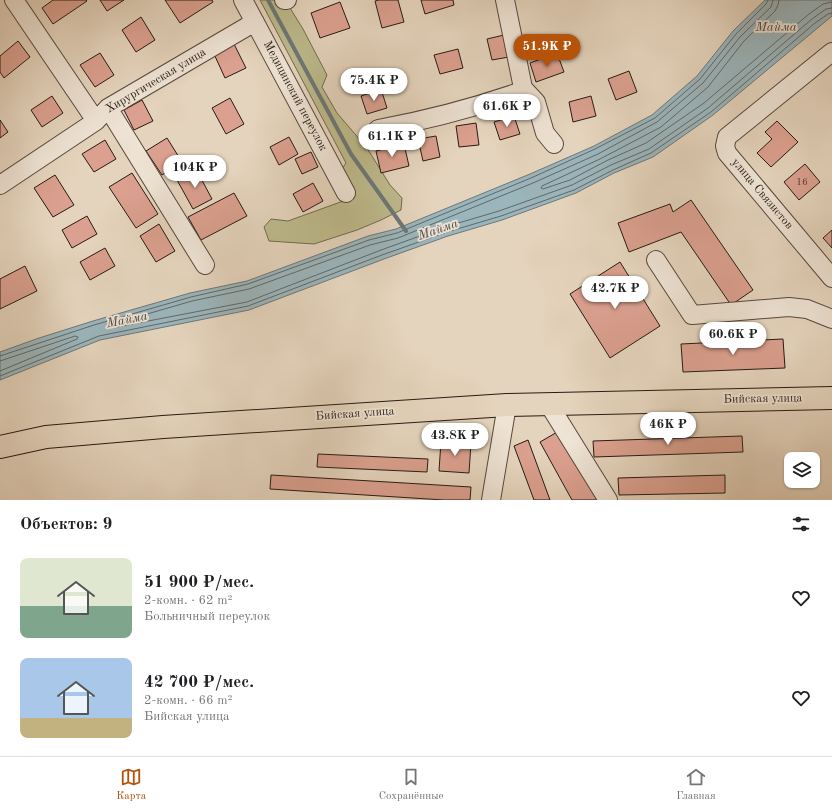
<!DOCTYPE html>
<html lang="ru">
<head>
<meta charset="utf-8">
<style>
  :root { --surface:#fff; --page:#f2f2f2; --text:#202124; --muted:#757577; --line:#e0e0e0; --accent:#b45309 }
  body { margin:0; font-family:"Old Standard TT",serif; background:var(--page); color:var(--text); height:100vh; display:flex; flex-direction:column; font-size:15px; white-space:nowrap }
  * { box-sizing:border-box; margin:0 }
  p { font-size:13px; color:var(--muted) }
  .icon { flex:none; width:22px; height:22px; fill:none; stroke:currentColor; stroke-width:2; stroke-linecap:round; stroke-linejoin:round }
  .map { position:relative; height:500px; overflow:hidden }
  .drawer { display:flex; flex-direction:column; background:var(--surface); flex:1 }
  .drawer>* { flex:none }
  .tools { position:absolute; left:784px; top:452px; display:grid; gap:8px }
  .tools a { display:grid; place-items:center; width:36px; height:36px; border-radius:8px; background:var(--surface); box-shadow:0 1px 3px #0004; font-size:20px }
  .price { position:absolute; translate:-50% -34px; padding:0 9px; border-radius:14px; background:#fff; color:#222; font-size:13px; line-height:26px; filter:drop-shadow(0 1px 2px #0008) }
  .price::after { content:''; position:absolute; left:50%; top:24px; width:12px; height:9px; margin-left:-6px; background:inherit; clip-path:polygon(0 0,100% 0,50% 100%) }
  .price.active { background:var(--accent); color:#fff }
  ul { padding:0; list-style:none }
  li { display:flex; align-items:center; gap:12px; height:100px; padding:0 20px }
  li span { display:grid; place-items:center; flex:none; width:112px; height:80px; border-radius:8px; color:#555 }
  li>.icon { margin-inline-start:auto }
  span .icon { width:48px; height:48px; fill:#fffc; stroke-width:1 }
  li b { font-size:17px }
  h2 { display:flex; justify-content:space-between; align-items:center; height:48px; padding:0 20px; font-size:17px }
  .dock { display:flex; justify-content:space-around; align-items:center; height:56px; border-top:1px solid var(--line); background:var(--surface); font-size:11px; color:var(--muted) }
  .dock a { display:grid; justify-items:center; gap:2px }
  .dock .active { color:var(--accent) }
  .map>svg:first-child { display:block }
  .green { fill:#bdba8c; stroke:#726a50 }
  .water { fill:#9bb5bc; stroke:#6d7778 }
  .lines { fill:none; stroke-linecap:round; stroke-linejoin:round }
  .shore { stroke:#616868; stroke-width:1 }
  .stream { stroke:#6d7778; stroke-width:4 }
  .building { fill:#dba08f; stroke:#271a13 }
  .minor-casing { stroke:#56483e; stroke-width:20 }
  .major-casing { stroke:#271a13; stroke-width:24 }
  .minor { stroke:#eee3d4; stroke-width:18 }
  .major { stroke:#e5d4bd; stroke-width:22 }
  .labels { text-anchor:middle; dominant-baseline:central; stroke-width:3.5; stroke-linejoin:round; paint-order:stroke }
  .number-label { font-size:10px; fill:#543c32 }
  .street-label { font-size:12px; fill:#271a13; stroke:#eee3d4 }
  .water-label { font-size:13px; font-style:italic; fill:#4a4846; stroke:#eee3d4 }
</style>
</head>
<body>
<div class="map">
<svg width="832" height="500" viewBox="0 0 832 500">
  <rect width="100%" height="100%" fill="#e5d4bd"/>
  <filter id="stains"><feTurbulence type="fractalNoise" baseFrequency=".005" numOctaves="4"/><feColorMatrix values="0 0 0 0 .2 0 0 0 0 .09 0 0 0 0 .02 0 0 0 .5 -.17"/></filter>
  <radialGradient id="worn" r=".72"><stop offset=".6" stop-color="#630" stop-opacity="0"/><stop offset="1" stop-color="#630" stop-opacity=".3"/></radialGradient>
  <!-- green -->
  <path class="green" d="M260 0H285L303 29 327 75 322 87 337 113 367 148 390 185 402 198 401 210 381 220 357 230 314 244 269 241 264 227 271 219 288 221 346 200 340 172 346 163Z"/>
  <!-- water -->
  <path class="water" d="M765 0H832V16L713 115 653 157 614 173 576 193 502 220 448 236 384 259 249 310 100 340 0 380V352L39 338 93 321 190 293 247 281 368 236 396 229 530 174 594 146 652 115 697 76 733 31Z"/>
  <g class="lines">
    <!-- shore -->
    <path class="shore" d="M773 0 771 7 740 37 703 83 657 122 598 154 533 183 398 238 370 245 249 289 192 301 116 323 115 326 117 327 247 302 381 250 445 227 499 211 572 185 611 165 649 149 708 108 812 19 826 9 832 8
      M779 0 778 5 775 11 744 41 708 87 661 127 600 159 542 186 541 188 543 189 570 180 608 160 646 143 704 103 809 14 823 4 832 2
      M0 356 94 325 191 297 248 284 369 240 397 233 531 178 595 149 655 118 700 79 736 34 766 4 768 0
      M0 361 75 336 78 337 77 339 0 371
      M0 376 99 336 248 306 382 255 447 232 501 216 574 190 613 170 651 153 711 112 815 23 828 14 832 13"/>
    <!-- stream -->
    <path class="stream" d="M268 0 351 154 406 231"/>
  </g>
  <!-- building -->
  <path class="building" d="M53 0H86L87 1 53 24 42 8Z
    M100 0H124L107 11Z
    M165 0H212L213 2 180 23Z
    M379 0H398L404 22 382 28 375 1Z
    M421 0H453L454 5 425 14Z
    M340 2 350 28 320 38 311 13Z
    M141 17 155 40 136 52 122 30Z
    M504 35 509 57 492 60 487 39Z
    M18 41 30 57 4 78 0 72V56Z
    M234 44 246 68 225 78 214 54Z
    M458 49 463 68 440 74 434 55Z
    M100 53 114 75 95 87 80 65Z
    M557 53 564 72 536 82 530 63Z
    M629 71 637 92 616 100 608 79Z
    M381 89 387 108 367 114 361 96Z
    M52 96 63 113 42 127 31 110Z
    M591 96 596 116 573 122 569 102Z
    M230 98 244 124 226 134 212 108Z
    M142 100 153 121 134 130 124 110Z
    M514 116 520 134 500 140 494 122Z
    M0 120 8 132 0 138Z
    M777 121 798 142 771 167 757 153 772 139 765 132Z
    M476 123 479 145 459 147 456 126Z
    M436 136 440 157 423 161 418 139Z
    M289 137 298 154 279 165 270 147Z
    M167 138 182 162 162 175 146 151Z
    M105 140 116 159 94 172 82 154Z
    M404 144 409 166 381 173 376 151Z
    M311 152 318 167 302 174 295 159Z
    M805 164 820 182 799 200 784 182Z
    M196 169 212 199 193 209 177 180Z
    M132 173 158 214 136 228 109 187Z
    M55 175 74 205 53 217 34 188Z
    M313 183 323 201 303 212 293 194Z
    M234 193 247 216 201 240 188 217Z
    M691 200 753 290 731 305 681 232 629 252 618 223 670 204 673 212Z
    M87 216 97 234 72 248 62 230Z
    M159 224 175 251 156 262 140 236Z
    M832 230V248L823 238Z
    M105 248 115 266 90 280 80 262Z
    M620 262 660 326 610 358 570 294Z
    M25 266 37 291 0 309V279Z
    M783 339 785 368 683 372 681 344Z
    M559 431 597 500H572L540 442Z
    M742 436 743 452 594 457 593 441Z
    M528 440 550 500H534L514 446Z
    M441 441 471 443 469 473 439 471Z
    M318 454 428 459 427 472 317 467Z
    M271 475 471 487 470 500H444L270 489Z
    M725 475V493L619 495 618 478Z"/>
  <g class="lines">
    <defs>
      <path id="minor" d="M14 0 96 121
        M243 0 346 193
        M284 0H287
        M505 0 523 88 536 102 545 133 554 144
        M832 52 727 137 725 146 727 153 832 278
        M108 108 205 265
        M378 129C428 120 477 107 525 90
        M0 185 96 121 108 108 255 22
        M656 260 692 315 789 307 807 309 832 319
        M548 403 608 500
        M491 500 507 405"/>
      <path id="major" d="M0 447 46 437 163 427 507 405 832 398"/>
    </defs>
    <!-- minor casing -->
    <use href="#minor" class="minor-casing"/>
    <!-- major casing -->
    <use href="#major" class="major-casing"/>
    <!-- minor -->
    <use href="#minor" class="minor"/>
    <!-- major -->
    <use href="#major" class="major"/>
  </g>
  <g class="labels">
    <!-- number labels -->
    <g class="number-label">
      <text x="802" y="182">16</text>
    </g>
    <!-- street labels -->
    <g class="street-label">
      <text transform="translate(156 81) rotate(-31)">Хирургическая улица</text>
      <text transform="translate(295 96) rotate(62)">Медицинский переулок</text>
      <text transform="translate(762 194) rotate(50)">улица Связистов</text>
      <text transform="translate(763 399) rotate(-1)">Бийская улица</text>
      <text transform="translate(355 414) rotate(-4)">Бийская улица</text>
    </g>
    <!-- water labels -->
    <g class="water-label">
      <text x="776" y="27">Майма</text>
      <text transform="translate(438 230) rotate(-19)">Майма</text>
      <text transform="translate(127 320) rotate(-11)">Майма</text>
    </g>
  </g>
  <rect width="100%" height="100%" filter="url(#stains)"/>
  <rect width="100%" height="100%" fill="url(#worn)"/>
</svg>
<div class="tools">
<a><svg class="icon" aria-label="layers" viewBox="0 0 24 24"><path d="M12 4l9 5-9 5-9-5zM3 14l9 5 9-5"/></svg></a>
</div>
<b class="price active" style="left:547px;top:68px">51.9K ₽</b>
<b class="price" style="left:374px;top:102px">75.4K ₽</b>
<b class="price" style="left:507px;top:128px">61.6K ₽</b>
<b class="price" style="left:392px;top:158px">61.1K ₽</b>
<b class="price" style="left:195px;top:189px">104K ₽</b>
<b class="price" style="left:615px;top:310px">42.7K ₽</b>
<b class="price" style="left:733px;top:356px">60.6K ₽</b>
<b class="price" style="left:668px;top:446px">46K ₽</b>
<b class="price" style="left:455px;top:457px">43.8K ₽</b>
</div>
<section class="drawer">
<h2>Объектов: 9<svg class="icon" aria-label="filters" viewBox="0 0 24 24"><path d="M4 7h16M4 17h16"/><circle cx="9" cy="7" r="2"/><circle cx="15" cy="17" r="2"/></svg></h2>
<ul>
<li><span style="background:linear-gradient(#dfe7d0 60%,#7fa58c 0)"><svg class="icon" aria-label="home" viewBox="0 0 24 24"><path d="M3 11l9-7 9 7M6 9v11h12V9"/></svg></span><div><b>51 900 ₽/мес.</b><p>2-комн. · 62 m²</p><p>Больничный переулок</p></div><svg class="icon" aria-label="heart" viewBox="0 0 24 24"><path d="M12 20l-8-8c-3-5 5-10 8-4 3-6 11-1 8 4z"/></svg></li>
<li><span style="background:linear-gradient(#a9c7e8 75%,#c2b280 0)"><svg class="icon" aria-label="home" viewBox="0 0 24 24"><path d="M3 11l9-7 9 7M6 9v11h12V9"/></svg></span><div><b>42 700 ₽/мес.</b><p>2-комн. · 66 m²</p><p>Бийская улица</p></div><svg class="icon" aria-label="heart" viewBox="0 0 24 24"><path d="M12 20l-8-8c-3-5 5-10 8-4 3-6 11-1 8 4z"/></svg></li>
</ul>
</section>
<nav class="dock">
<a class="active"><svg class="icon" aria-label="map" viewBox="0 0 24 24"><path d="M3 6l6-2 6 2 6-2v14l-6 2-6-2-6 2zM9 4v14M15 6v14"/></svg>Карта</a>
<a><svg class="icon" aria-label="saved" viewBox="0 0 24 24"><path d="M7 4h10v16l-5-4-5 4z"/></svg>Сохранённые</a>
<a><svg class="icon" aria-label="home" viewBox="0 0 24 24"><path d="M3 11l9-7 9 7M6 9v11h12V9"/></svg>Главная</a>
</nav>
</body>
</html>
